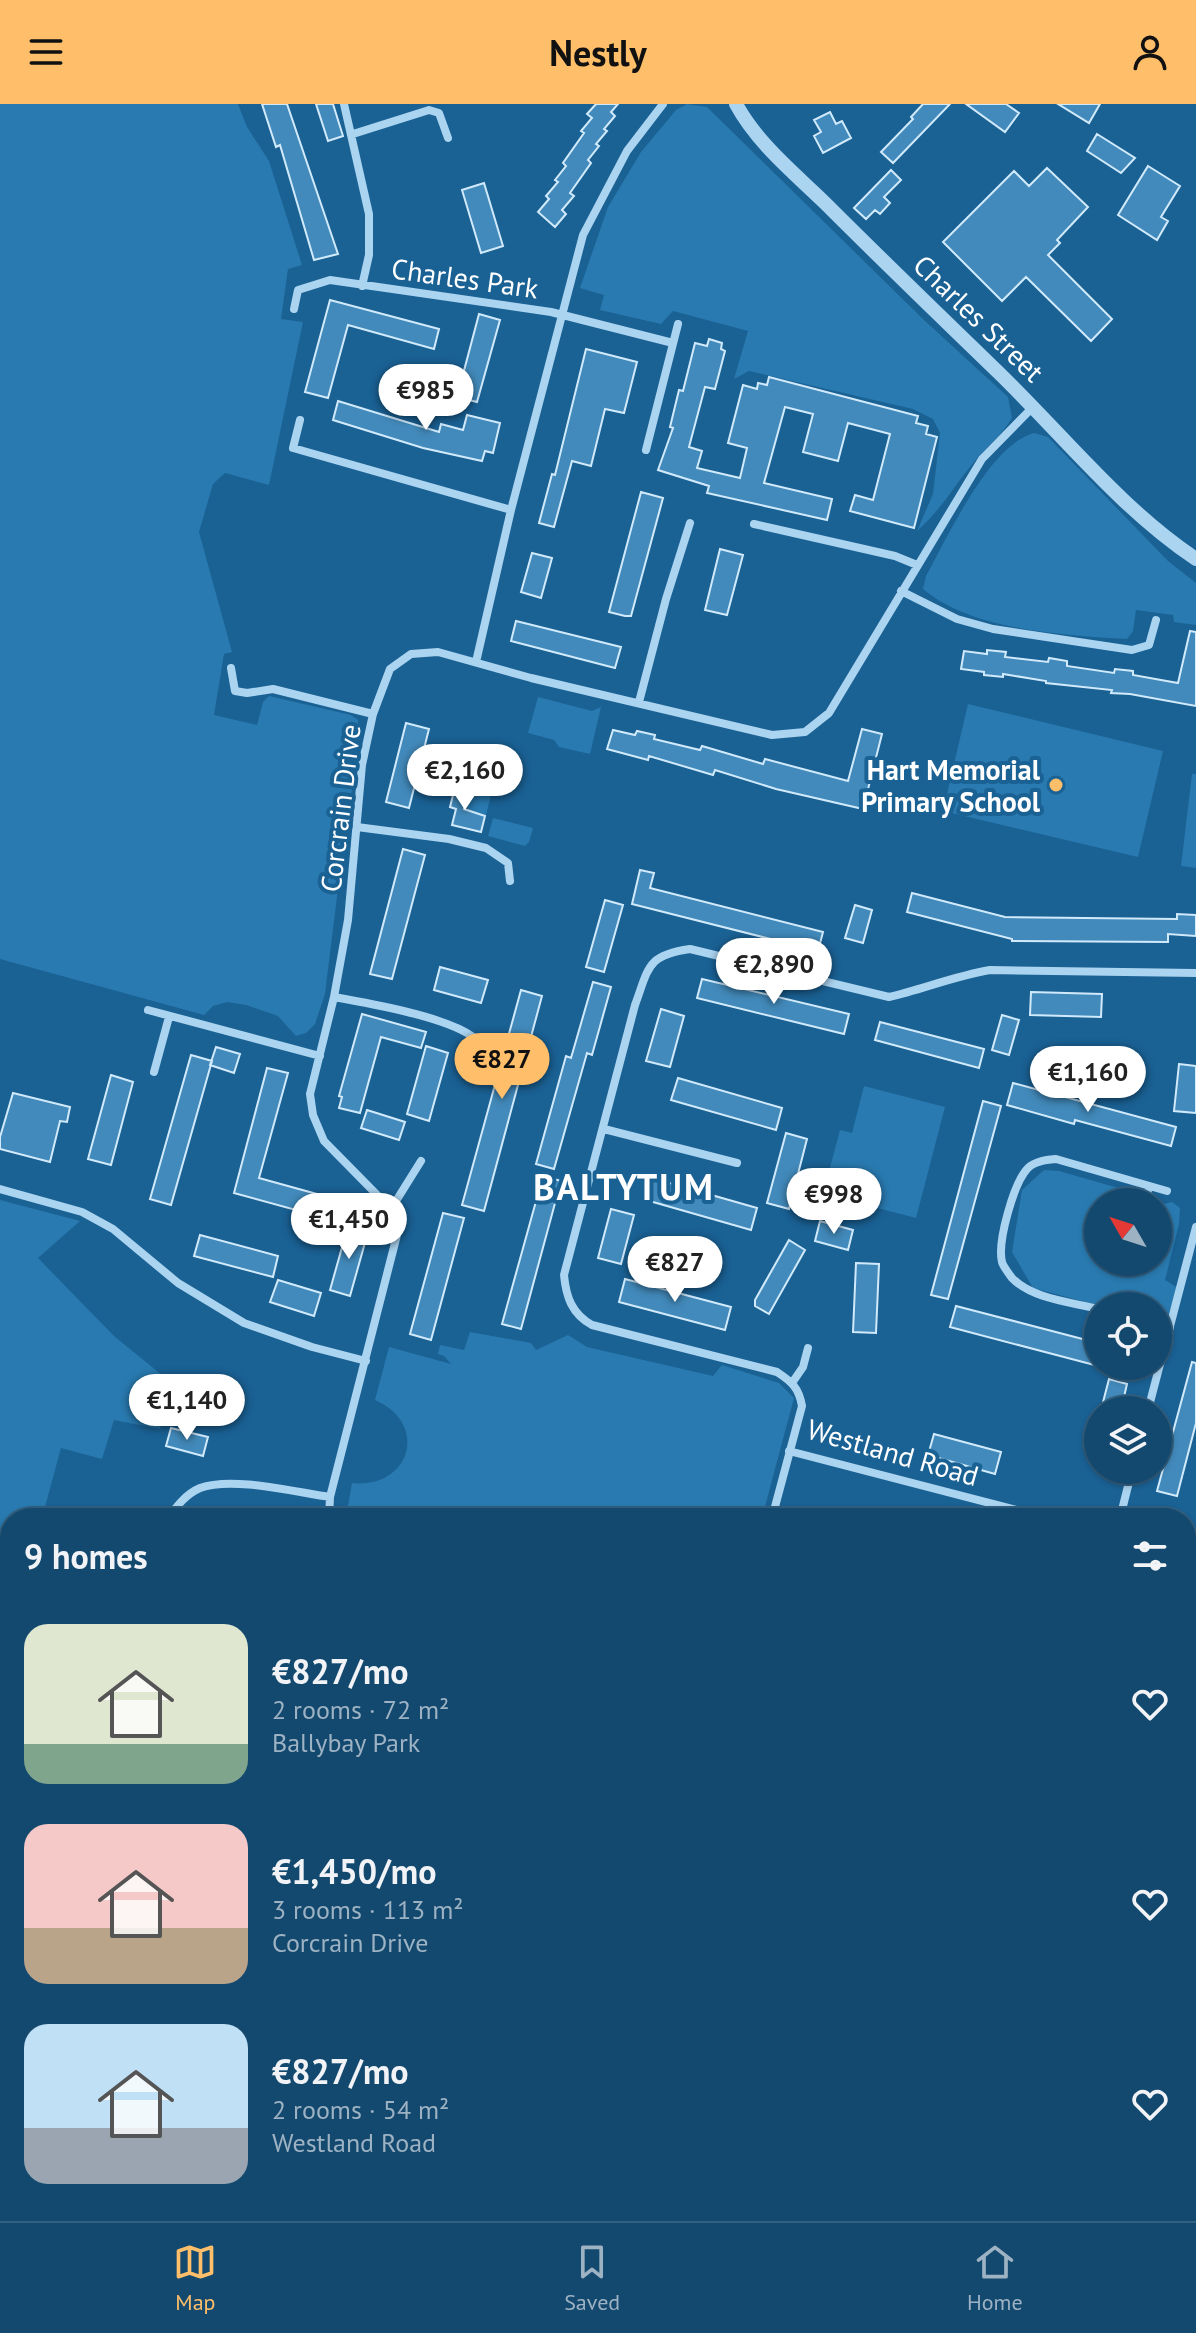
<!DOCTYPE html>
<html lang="en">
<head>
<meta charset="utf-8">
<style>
  :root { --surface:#14496f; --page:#1d5074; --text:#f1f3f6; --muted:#9db2c3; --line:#336182; --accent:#ffbe69 }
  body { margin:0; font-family:"PT Sans",sans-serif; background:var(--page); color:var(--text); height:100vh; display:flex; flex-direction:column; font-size:30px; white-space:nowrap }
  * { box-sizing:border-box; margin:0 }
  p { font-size:26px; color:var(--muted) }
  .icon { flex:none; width:44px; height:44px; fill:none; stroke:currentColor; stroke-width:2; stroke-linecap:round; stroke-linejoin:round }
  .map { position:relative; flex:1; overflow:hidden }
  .drawer { position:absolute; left:0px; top:1404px; width:1196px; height:714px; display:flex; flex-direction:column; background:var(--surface); border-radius:32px 32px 0 0; box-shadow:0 2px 6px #0004,0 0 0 2px var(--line) }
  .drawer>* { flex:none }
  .needle { width:52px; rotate:309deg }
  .controls { position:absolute; left:1084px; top:1084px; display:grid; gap:16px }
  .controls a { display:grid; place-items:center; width:88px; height:88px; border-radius:50%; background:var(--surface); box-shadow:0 2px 6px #0004,0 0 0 2px var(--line); font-size:40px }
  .price { position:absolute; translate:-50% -68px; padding:0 18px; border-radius:28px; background:#fff; color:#222; font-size:26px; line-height:52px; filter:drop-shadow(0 2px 4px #0008) }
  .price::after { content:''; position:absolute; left:50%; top:48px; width:24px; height:18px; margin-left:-12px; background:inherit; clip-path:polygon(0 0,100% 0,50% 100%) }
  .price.current { background:var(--accent); color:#111 }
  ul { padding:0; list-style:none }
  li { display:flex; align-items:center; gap:24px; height:200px; padding:0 24px }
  li span { display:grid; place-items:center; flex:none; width:224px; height:160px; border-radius:24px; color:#555 }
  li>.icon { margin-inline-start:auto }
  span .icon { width:96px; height:96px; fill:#fffc; stroke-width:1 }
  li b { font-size:34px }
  h2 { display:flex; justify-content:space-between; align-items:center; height:96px; padding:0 24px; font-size:34px }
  header { display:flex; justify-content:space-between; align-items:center; height:104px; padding:0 24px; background:var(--accent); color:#111; font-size:36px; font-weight:700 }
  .tabs { display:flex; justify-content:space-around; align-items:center; height:112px; border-top:2px solid var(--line); background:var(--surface); font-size:22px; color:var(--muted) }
  .tabs a { display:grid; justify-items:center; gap:4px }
  .tabs .current { color:var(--accent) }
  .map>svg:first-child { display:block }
  .green { fill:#297ab0 }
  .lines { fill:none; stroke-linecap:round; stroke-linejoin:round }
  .stream { stroke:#9dd1f2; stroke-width:5 }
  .building { fill:#428abb; stroke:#d1eafb; stroke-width:2 }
  .minor { stroke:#abd4f0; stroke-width:8 }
  .tertiary { stroke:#abd4f0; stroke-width:14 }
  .secondary { stroke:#d8ecfb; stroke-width:16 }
  .poi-dot { fill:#ffbe69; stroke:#1a6194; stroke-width:3 }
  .labels { text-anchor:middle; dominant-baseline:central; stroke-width:8; stroke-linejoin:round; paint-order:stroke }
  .street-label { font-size:28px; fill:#fff; stroke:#1a6194 }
  .poi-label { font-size:28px; font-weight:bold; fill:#fff; stroke:#1a6194; text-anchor:end }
  .district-label { font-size:36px; font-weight:bold; letter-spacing:2px; fill:#fff; stroke:#1a6194 }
</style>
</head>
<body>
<header><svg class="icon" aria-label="menu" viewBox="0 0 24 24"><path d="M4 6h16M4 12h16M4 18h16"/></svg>Nestly<svg class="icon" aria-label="person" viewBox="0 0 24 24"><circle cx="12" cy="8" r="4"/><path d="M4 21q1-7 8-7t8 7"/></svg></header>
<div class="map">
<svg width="1196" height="2117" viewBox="0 0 1196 2117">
  <rect width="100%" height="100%" fill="#1a6194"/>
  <!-- green -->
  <path class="green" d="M0 0H238L247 23 269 57 302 161 288 165 281 215 303 218 269 381 225 369 213 380 199 428 232 548 224 550 214 611 257 621 263 598 269 592 351 611 358 616 356 660 344 736 325 890 315 920 306 929 296 932 278 912 246 901 227 898 213 902 204 911 0 855Z
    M687 0 707 3 924 216 1008 293 1012 314C1002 331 987 342 974 358 954 382 942 405 917 427L933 390 940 329 933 315 913 305 749 267 734 275 748 227 673 207 661 220 600 206 604 191 580 184 608 103 641 48 676 6Z
    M1034 329 1048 333 1168 457 1196 479V521L1174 518 1173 511 1136 506 1133 527 1127 535C1064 531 973 527 923 485L926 472C947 434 990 340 1034 329Z
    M538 593 592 607 601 603 590 650 559 643 554 636 528 629Z
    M968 600 1163 647 1138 753 943 707Z
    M491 642 503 645 486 711 467 706 472 687 479 689Z
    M1192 670H1196V764L1181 762Z
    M493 714 533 724 529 738 525 742 488 732Z
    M864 982 945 1003 916 1114 823 1090 840 1026 852 1029Z
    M1044 1066 1059 1067 1129 1087 1137 1094 1136 1098H1098V1158H1158V1101L1172 1098 1180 1104 1179 1120 1165 1176 1178 1184 1168 1211 1158 1217V1202H1100L1033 1184 1012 1148 1022 1086Z
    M0 1096 80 1117 38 1154 114 1232 168 1276 167 1299 160 1325 114 1316 102 1355 61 1344 42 1414H10V1505L0 1503Z
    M470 1228 531 1239 536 1246 568 1231 587 1243 713 1272 722 1261 779 1279 794 1294 763 1410 752 1409 734 1414H346L352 1379C410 1385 430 1320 375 1296L389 1243 451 1260 444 1252 438 1250 440 1241 464 1246Z"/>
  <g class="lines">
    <!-- stream -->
    <path class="stream" d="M0 1820 10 1827
      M58 2117 67 2108"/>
  </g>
  <!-- building -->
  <path class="building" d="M262 0H287L338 150 314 156 280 41 276 43Z
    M316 0H333L343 32 328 37Z
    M596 0H618L611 8 615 12 604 25 607 27 596 40 599 42 588 56 591 59 570 89 574 92 562 106 566 110 555 123 538 108 549 95 546 92 558 78 555 76 566 62 563 59 584 29 581 27 592 14 587 10Z
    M923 0H950L893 59 881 48 913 15 911 13Z
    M966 0H1006L1019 9 1005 28Z
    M1058 0H1100L1089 19Z
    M830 8 836 20 842 17 851 34 823 49 814 32 821 28 814 16Z
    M1097 30 1135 54 1121 69 1087 47Z
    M1148 62 1180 82 1161 113 1168 117 1157 136 1118 111Z
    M1047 64 1088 103 1057 136 1060 139 1048 151 1112 215 1091 237 1026 173 1002 197 943 138 1014 67 1029 82Z
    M891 66 901 76 884 93 890 99 880 110 875 106 866 115 854 104Z
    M484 79 503 142 481 149 462 86Z
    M330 196 439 225 434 245 348 221 328 294 305 288Z
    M479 210 500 216 477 298 457 293Z
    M709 235 722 239 721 245 725 247 715 285 705 283 689 343 702 347 697 364 740 374 747 344 728 339 743 281 757 285 758 279 767 281 769 273 918 312 916 319 928 322 926 330 937 333 914 424 850 407 855 391 873 396 890 330 848 319 838 357 803 348 813 310 785 303 764 379 832 395 827 416 707 389 709 382 658 366 673 324 670 323 679 286 683 287 695 239 707 242Z
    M586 245 637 258 624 309 605 305 591 362 572 357 554 423 539 419 552 370 555 371Z
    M338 297 439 328 441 320 463 326 467 311 500 319 493 349 485 347 482 357 423 344 333 316Z
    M641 388 663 394 631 512H625L609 508Z
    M720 445 743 451 727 511 705 506Z
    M532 449 552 454 541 494 521 488Z
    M516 517 621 543 615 564 511 537Z
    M1190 527 1196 528V602L1130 590 1111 589 1112 586 1046 579V577L1003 570V573L984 571V568L961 565 964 547 987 550V546L1006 548 1005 553 1048 558 1049 554 1067 557V562L1114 569 1115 565 1133 567V571L1178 579Z
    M406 619 429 625 409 704 386 698Z
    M862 625 882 630 863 705 776 685 715 666 713 671 649 652 648 656 607 645 613 626 635 631 637 627 655 631 654 635 700 646 702 642 763 660 765 655 848 677Z
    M455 683 469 687 464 705 485 712 481 728 452 721 456 705 450 703Z
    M403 745 425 751 392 875 370 870Z
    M640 766 654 769 650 784 823 828 818 847 632 800Z
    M912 789 1005 813 1177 815V810L1196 811V832L1168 830V838L1012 837V835L907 808Z
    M605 796 623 801 604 868 586 863Z
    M855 801 872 806 863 839 845 834Z
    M440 863 488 876 481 899 434 886Z
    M702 875 849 910 844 930 697 894Z
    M593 878 611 883 592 951 587 949 554 1065 536 1060 566 952 571 954Z
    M521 886 542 892 484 1107 462 1101Z
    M1031 888 1102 890 1101 913 1030 911Z
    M661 905 684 912 670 963 646 957Z
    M362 910 426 928 421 944 381 933 360 1009 339 1004 342 993 339 992Z
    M1002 911 1019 916 1009 951 992 946Z
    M880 918 984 945 979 964 875 936Z
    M426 942 448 949 429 1017 407 1010Z
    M216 943 240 950 234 969 210 961Z
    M191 951 212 957 171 1101 150 1095Z
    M1179 960 1196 962V1009L1174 1007Z
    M267 964 288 969 259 1074 353 1100 347 1120 234 1089Z
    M111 971 133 978 111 1061 88 1055Z
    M678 974 782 1004 776 1026 671 996Z
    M1013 979 1176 1023 1171 1042 1075 1016 1074 1020 1007 1001Z
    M13 989 70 1003 67 1018 60 1017 50 1058 0 1045V1033Z
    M983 997 1001 1002 948 1195 931 1191Z
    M367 1006 405 1018 399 1036 361 1024Z
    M786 1029 807 1035 789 1105 767 1099Z
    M543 1072 561 1077 521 1225 502 1220Z
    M652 1074 757 1104 751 1126 646 1096Z
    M611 1105 634 1111 621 1160 598 1154Z
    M443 1109 464 1114 431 1236 410 1230Z
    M820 1117 853 1126 848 1146 815 1137Z
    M348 1122 368 1128 350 1192 330 1186Z
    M200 1131 278 1152 273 1173 194 1152Z
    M789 1136 805 1146 769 1210 755 1202V1196Z
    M856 1159 879 1160 876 1229 853 1228Z
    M625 1175 731 1203 725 1226 619 1198Z
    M278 1176 321 1189 314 1212 270 1198Z
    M956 1202 1098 1239V1262L950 1223Z
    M1192 1258 1196 1259V1319L1177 1392 1157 1387Z
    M1109 1275 1127 1280 1121 1306H1101Z
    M171 1324 208 1333 203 1352 166 1342Z
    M934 1330 1001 1348 995 1370 928 1351Z"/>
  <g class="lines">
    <!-- minor -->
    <path class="minor" d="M344 0 369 110V151L362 182
      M353 30 429 6 439 9 448 34
      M294 205 298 186 330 176 551 208 673 239
      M300 316 293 344 511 406
      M646 346 678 220
      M754 420 895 452 917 461
      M901 487 957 515 993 525 1132 546 1149 541 1156 516
      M476 558 511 406 583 131 627 47 663 0
      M231 564 235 587 247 589 273 585 373 610
      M639 598 666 495 690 419
      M357 723 449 735 486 744 508 759 510 777
      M334 893C368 899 447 913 473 933L470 954
      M148 906 320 952
      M154 968 169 913
      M604 1025 737 1059
      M0 1085 82 1108 113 1125 178 1179 244 1219 312 1243 366 1257
      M1145 1098 1149 1082
      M391 1105 421 1057
      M1098 1205C1071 1198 1032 1195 1012 1174 1009 1170 1003 1162 1002 1158 997 1138 1014 1078 1028 1064 1035 1057 1046 1056 1056 1055L1167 1087
      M1158 1221 1170 1224
      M792 1279 803 1263 808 1244
      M1148 1306 1196 1123
      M789 1347 1047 1414
      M168 1414C177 1402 186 1390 200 1384 232 1372 295 1388 330 1393
      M329 1414 330 1393 397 1131 391 1105 324 1037 313 1011 310 990 334 893 348 816 362 661 373 610 390 565 411 550 438 548 531 574 772 631 805 628 829 609 982 355 1033 303
      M772 1414 802 1302C799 1284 792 1278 777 1268L592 1221C572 1210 566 1193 564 1171L635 901C649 863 647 851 690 845L889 893C923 885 955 872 990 866L1196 869
      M1120 1414 1132 1366
      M1186 1531 1196 1535
      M0 1756 10 1766
      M1186 1803 1196 1789
      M299 2108 321 2117
      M708 2108 709 2117
      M1126 2108 1144 2117
      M99 2117 111 2108
      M459 2117 463 2108"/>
    <!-- tertiary -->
    <path class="tertiary" d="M736 0C757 39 794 69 825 99 882 156 940 212 998 268 1063 331 1121 405 1196 455"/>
    <!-- secondary -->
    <path class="secondary" d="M1186 1751 1196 1737
      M986 2117V2108
      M1013 2117 1020 2108"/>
  </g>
  <!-- markers -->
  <circle class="poi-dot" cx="1056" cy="681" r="8"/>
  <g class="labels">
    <!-- street labels -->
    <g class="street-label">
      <text transform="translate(465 174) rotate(8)">Charles Park</text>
      <text transform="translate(979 214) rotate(44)">Charles Street</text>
      <text transform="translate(340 704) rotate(-83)">Corcrain Drive</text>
      <text transform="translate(893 1348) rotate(16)">Westland Road</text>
    </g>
    <!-- poi labels -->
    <g class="poi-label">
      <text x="1040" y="665">Hart Memorial<tspan x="1040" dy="32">Primary School</tspan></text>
    </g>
    <!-- district labels -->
    <g class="district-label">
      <text x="624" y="1082">BALTYTUM</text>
    </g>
  </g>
</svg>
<div class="controls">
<a><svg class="needle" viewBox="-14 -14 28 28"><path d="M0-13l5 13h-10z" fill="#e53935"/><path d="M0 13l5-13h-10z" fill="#9db2c3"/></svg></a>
<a><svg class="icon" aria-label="locate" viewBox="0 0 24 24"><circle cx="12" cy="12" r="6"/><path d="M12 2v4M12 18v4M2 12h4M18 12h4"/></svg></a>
<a><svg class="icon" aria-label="layers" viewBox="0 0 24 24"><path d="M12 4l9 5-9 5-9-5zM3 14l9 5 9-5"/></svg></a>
</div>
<b class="price" style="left:426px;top:328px">€985</b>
<b class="price" style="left:465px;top:708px">€2,160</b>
<b class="price" style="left:774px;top:902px">€2,890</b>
<b class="price current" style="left:502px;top:997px">€827</b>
<b class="price" style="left:1088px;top:1010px">€1,160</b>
<b class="price" style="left:834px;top:1132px">€998</b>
<b class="price" style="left:349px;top:1157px">€1,450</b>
<b class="price" style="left:675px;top:1200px">€827</b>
<b class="price" style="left:187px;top:1338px">€1,140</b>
<section class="drawer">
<h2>9 homes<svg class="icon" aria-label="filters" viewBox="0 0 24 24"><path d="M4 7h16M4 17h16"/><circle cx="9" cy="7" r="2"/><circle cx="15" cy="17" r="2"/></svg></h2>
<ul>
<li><span style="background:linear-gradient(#dfe7d0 75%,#7fa58c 0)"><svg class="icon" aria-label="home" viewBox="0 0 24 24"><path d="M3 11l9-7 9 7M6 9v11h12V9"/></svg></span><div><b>€827/mo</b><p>2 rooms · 72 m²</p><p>Ballybay Park</p></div><svg class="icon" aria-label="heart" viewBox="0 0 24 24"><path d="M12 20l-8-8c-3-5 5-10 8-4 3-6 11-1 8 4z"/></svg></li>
<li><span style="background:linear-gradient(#f6c9c9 65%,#b9a48a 0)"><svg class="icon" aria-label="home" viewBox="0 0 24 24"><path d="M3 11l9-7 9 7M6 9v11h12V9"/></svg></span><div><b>€1,450/mo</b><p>3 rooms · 113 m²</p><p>Corcrain Drive</p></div><svg class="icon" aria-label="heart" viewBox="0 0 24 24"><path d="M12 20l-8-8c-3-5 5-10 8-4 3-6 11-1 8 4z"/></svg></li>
<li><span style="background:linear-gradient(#bfe0f5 65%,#9aa5b1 0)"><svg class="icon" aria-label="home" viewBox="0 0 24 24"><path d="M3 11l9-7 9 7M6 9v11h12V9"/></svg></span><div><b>€827/mo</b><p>2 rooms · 54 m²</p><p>Westland Road</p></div><svg class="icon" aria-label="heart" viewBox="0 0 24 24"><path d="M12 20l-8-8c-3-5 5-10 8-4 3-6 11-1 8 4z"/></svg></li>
</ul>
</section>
</div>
<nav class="tabs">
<a class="current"><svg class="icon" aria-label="map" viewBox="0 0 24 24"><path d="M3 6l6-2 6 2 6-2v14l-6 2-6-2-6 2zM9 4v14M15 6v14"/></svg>Map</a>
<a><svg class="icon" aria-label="saved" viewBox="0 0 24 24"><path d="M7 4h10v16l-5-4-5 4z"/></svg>Saved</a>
<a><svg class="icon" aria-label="home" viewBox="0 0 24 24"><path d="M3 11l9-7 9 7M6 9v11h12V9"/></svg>Home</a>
</nav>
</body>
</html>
